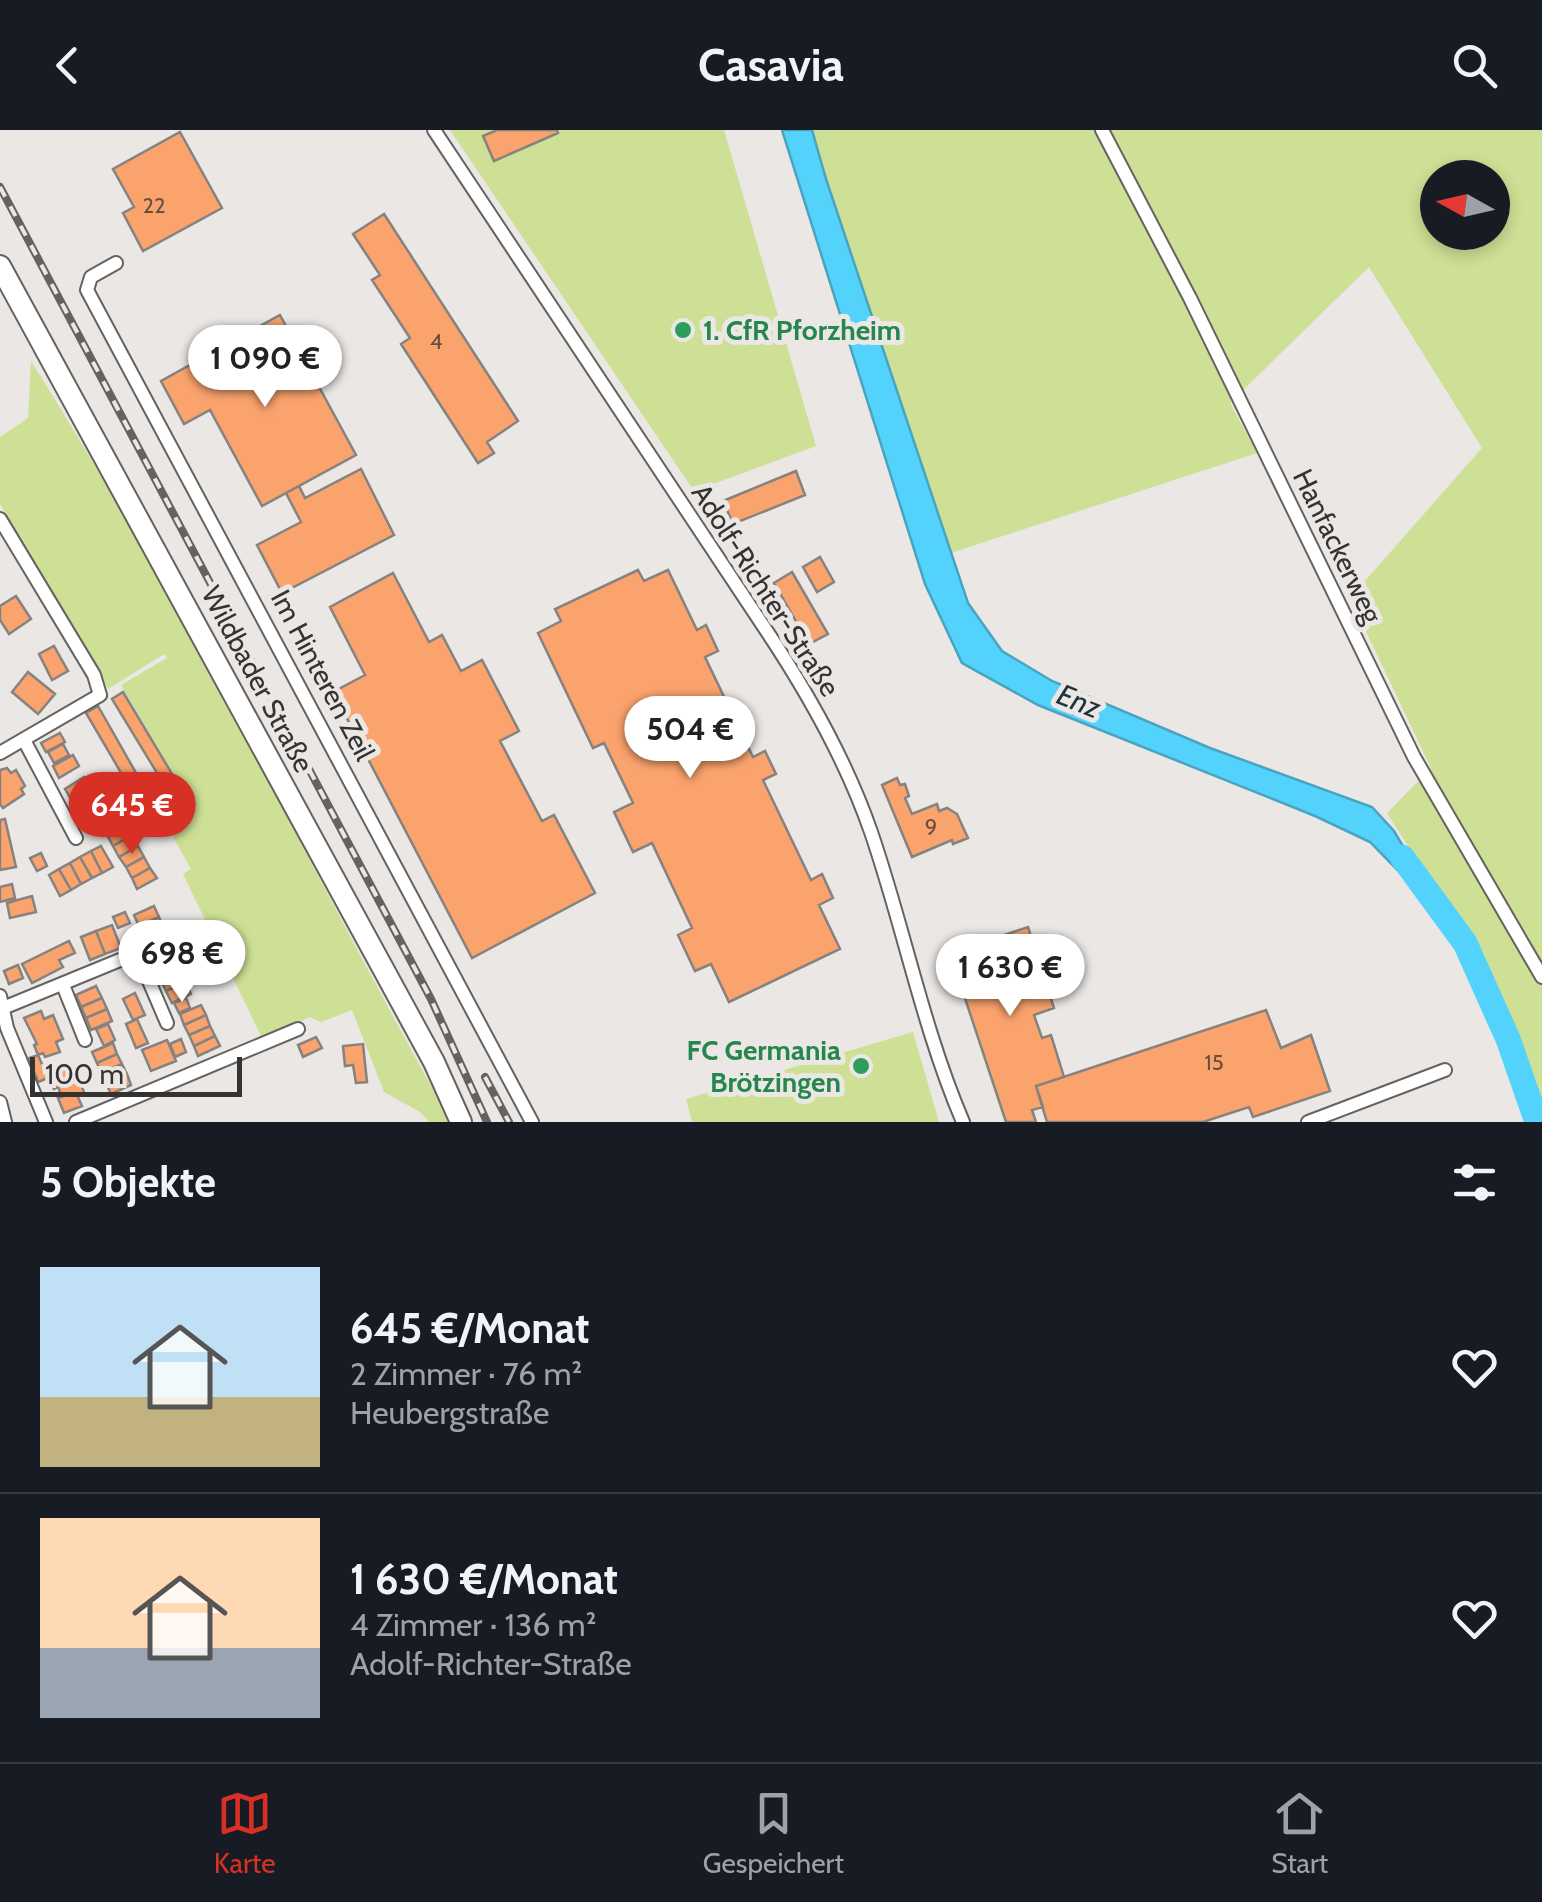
<!DOCTYPE html>
<html lang="de">
<head>
<meta charset="utf-8">
<style>
  :root { --surface:#171b24; --page:#242831; --text:#f1f3f6; --muted:#9ea1a6; --line:#363941; --accent:#d93025 }
  body { margin:0; font-family:Cabin,sans-serif; background:var(--page); color:var(--text); height:100vh; display:flex; flex-direction:column; font-size:38px; white-space:nowrap }
  * { box-sizing:border-box; margin:0 }
  p { font-size:32px; color:var(--muted) }
  .icon { flex:none; width:55px; height:55px; fill:none; stroke:currentColor; stroke-width:2; stroke-linecap:round; stroke-linejoin:round }
  .map { position:relative; height:992px; overflow:hidden }
  .side { display:flex; flex-direction:column; background:var(--surface); flex:1 }
  .side>* { flex:none }
  .needle { width:65px; rotate:278deg }
  .controls { position:absolute; left:1420px; top:30px; display:grid; gap:20px }
  .controls a { display:grid; place-items:center; width:90px; height:90px; border-radius:50%; background:var(--surface); box-shadow:0 5px 15px #0003; font-size:50px }
  .scale { position:absolute; left:30px; bottom:25px; width:212px; box-sizing:border-box; padding-left:10px; border:5px solid #343332; border-top:0; font-size:28px; line-height:35px; white-space:nowrap; color:#343332; -webkit-text-stroke:8px #eae7e5; paint-order:stroke }
  .price { position:absolute; translate:-50% -85px; padding:0 22px; border-radius:35px; background:#fff; color:#222; font-size:32px; line-height:65px; filter:drop-shadow(0 2px 5px #0008) }
  .price::after { content:''; position:absolute; left:50%; top:60px; width:30px; height:22px; margin-left:-15px; background:inherit; clip-path:polygon(0 0,100% 0,50% 100%) }
  .price.selected { background:var(--accent); color:#fff }
  ul { padding:0; list-style:none }
  li { display:flex; align-items:center; gap:30px; height:250px; padding:0 40px }
  li+li { border-top:2px solid var(--line) }
  li span { display:grid; place-items:center; flex:none; width:280px; height:200px; border-radius:0px; color:#555 }
  li>.icon { margin-inline-start:auto }
  span .icon { width:120px; height:120px; fill:#fffc; stroke-width:1 }
  li b { font-size:42px }
  h2 { display:flex; justify-content:space-between; align-items:center; height:120px; padding:0 40px; font-size:42px }
  header { display:flex; justify-content:space-between; align-items:center; height:130px; padding:0 40px; background:var(--surface); font-size:45px; font-weight:800 }
  .tab-bar { display:flex; justify-content:space-around; align-items:center; height:140px; border-top:2px solid var(--line); background:var(--surface); font-size:28px; color:var(--muted) }
  .tab-bar a { display:grid; justify-items:center; gap:5px }
  .tab-bar .selected { color:var(--accent) }
  .map>svg:first-child { display:block }
  .green { fill:#cee095; fill-rule:evenodd }
  .water { fill:#53d3fc; stroke:#4aa3bf; stroke-width:2.5 }
  .lines { fill:none; stroke-linecap:round; stroke-linejoin:round }
  .river { stroke:#53d3fc; stroke-width:25 }
  .building { fill:#faa36d; stroke:#858280; stroke-width:2.5 }
  .minor-casing { stroke:#656260; stroke-width:16 }
  .primary-casing { stroke:#656260; stroke-width:24 }
  .minor { stroke:#fff; stroke-width:12 }
  .primary { stroke:#fff; stroke-width:20 }
  .rail-casing { stroke:#656362; stroke-width:8 }
  .rail { stroke:#eae7e5; stroke-width:4; stroke-dasharray:11; stroke-linecap:butt }
  .leisure-dot { fill:#2e9e5b; stroke:#eae7e5; stroke-width:4 }
  .labels { text-anchor:middle; dominant-baseline:central; stroke-width:10; stroke-linejoin:round; paint-order:stroke }
  .number-label { font-size:22px; fill:#664f41 }
  .leisure-label { font-size:28px; font-weight:bold; fill:#27864d; stroke:#eae7e5; text-anchor:start }
  .street-label { font-size:28px; fill:#343332; stroke:#eae7e5 }
  .water-label { font-size:30px; font-style:italic; fill:#1e343c; stroke:#eae7e5 }
</style>
</head>
<body>
<header><svg class="icon" aria-label="back" viewBox="0 0 24 24"><path d="M15 5l-7 7 7 7"/></svg>Casavia<svg class="icon" aria-label="search" viewBox="0 0 24 24"><circle cx="10" cy="10" r="6"/><path d="M15 15l6 6"/></svg></header>
<div class="map">
<svg width="1542" height="992" viewBox="0 0 1542 992">
  <rect width="100%" height="100%" fill="#eae7e5"/>
  <!-- green -->
  <path class="green" d="M450 0H724L816 316 694 361Z
    M812 0H1542V989L1509 899 1470 814 1387 683 1431 638 1350 468 1482 318 1369 137 1230 273 1257 323 951 423 826 49ZM1438 48H1492V102H1438Z
    M31 231C186 476 309 739 451 992H429L420 982 384 962 352 880 321 892 310 887 262 908 183 744 191 739 163 689 190 673 121 555 167 528 164 524 108 559 0 374V307L28 288Z
    M913 902 939 992H692L686 969Z"/>
  <!-- water -->
  <path class="water" d="M782 0H812L826 49 968 473 1002 521 1052 551 1210 618 1372 677 1394 701 1425 753 1414 757 1370 712 1315 686 1038 575 962 533 925 454Z"/>
  <g class="lines">
    <!-- river -->
    <path class="river" d="M1402 727 1465 813 1508 909 1537 992"/>
  </g>
  <!-- building -->
  <path class="building" d="M497 0H557L558 3 494 31 483 6Z
    M180 2 222 78 143 121 123 83 134 77 113 39Z
    M384 84 518 291 487 312 494 323 478 333 401 214 410 208 372 150 380 145 353 104Z
    M280 185 356 325 262 376 210 280 184 294 161 251Z
    M361 339 394 405 282 463 257 415 301 392 286 363 299 356 305 368Z
    M796 341 805 365 733 394 723 371Z
    M820 427 834 452 817 462 803 437Z
    M638 440 644 451 668 440 697 500 706 495 718 521 705 527 753 627 765 621 776 644 763 650 811 750 822 744 833 768 819 775 840 819 729 872 711 834 695 841 678 805 692 798 652 713 633 722 614 682 633 673 604 613 593 618 538 503 561 491 555 479Z
    M792 442 828 504 809 514 774 453Z
    M393 443 429 512 442 505 461 541 482 530 519 601 500 611 542 691 554 685 595 763 472 828 333 562 365 545 330 477Z
    M16 466 31 489 9 504 0 490V476Z
    M54 516 68 541 52 550 39 524Z
    M28 542 55 564 38 584 12 562Z
    M123 562 181 659 171 666 112 569Z
    M98 576 148 664 137 670 86 583Z
    M60 603 65 612 46 622 41 613Z
    M63 614 69 625 54 633 48 622Z
    M73 625 79 636 59 648 53 636Z
    M7 638 11 643 16 640 25 656 21 659 24 664 3 678 0 674V640Z
    M84 647 90 658 71 669 65 659Z
    M897 648 900 655 905 654 909 666 905 668 912 684 937 674 939 681 947 678 957 684 968 708 953 714 952 710 912 727 882 655Z
    M89 660 96 673 80 682 73 669Z
    M100 673 106 682 84 694 79 685Z
    M5 689 16 737 0 740V690Z
    M126 694 132 705 113 716 107 705Z
    M132 705 138 716 119 727 113 716Z
    M101 716 113 737 102 743 91 721Z
    M138 716 144 727 126 737 119 727Z
    M91 721 102 743 92 748 80 727Z
    M41 723 47 736 37 741 30 728Z
    M80 727 92 748 81 754 70 733Z
    M144 727 150 738 132 748 126 737Z
    M70 733 81 754 71 760 59 739Z
    M150 738 157 748 137 759 132 748Z
    M59 739 71 760 60 766 49 745Z
    M12 754 15 768 0 772V757Z
    M32 766 36 782 10 788 7 773Z
    M154 776 159 787 139 796 134 785Z
    M125 782 130 793 118 798 113 787Z
    M159 787 164 799 144 808 139 796Z
    M112 795 121 818 105 824 96 801Z
    M1028 797 1054 878 1034 885 1042 908 1051 905 1064 947 1036 956 1043 977 1032 980 1036 992H1006L950 823Z
    M164 799 169 811 149 820 144 808Z
    M96 801 105 824 90 830 81 807Z
    M69 811 75 823 59 830 63 837 32 853 22 834Z
    M164 814 171 830 159 835 152 819Z
    M176 829 181 841 161 850 156 838Z
    M18 835 23 848 9 854 4 841Z
    M181 841 186 852 166 861 161 850Z
    M186 852 191 864 172 873 166 861Z
    M96 856 102 868 81 877 76 865Z
    M135 863 145 885 133 890 123 869Z
    M102 868 107 879 86 888 81 877Z
    M186 868 190 878 179 883 174 873Z
    M201 875 206 885 184 895 180 884Z
    M107 879 112 891 91 900 86 888Z
    M1266 880 1281 918 1311 905 1330 961 1253 987 1249 977 1203 992H1047L1036 956Z
    M41 881 44 889 53 885 63 909 56 912 60 922 45 927 43 923 38 925 34 915 37 914 24 888Z
    M206 885 210 896 189 905 184 895Z
    M137 889 148 913 136 918 126 894Z
    M108 894 115 910 104 916 96 899Z
    M210 896 215 906 194 916 189 905Z
    M215 906 220 916 198 926 194 916Z
    M316 907 322 918 303 927 298 915Z
    M181 909 186 922 175 927 170 914Z
    M167 910 176 931 151 941 142 920Z
    M113 913 117 924 97 933 92 922Z
    M363 914 367 952 356 953 353 935 345 936 343 916Z
    M117 924 122 934 101 943 97 933Z
    M38 925 48 948 38 952 29 928Z
    M122 934 127 944 106 953 101 943Z
    M65 935 68 943 75 940 84 962 77 965 82 976 64 983 58 968 62 967 58 957 54 959 47 943Z
    M127 944 131 955 111 964 106 953Z"/>
  <g class="lines">
    <defs>
      <path id="minor" d="M434 0 766 500C808 563 846 630 871 702 904 798 923 899 963 992
        M1102 0 1190 168 1414 627 1542 847
        M116 133 91 147 87 160 532 992
        M0 389 94 545 100 565 0 623
        M24 610 76 708
        M63 855 85 910
        M0 866 7 898 46 992
        M3 878 137 823 167 893
        M0 972 5 992
        M76 992 298 899
        M1308 992 1445 940"/>
      <path id="primary" d="M0 136 434 932 461 992"/>
    </defs>
    <!-- minor casing -->
    <use href="#minor" class="minor-casing"/>
    <!-- primary casing -->
    <use href="#primary" class="primary-casing"/>
    <!-- minor -->
    <use href="#minor" class="minor"/>
    <!-- primary -->
    <use href="#primary" class="primary"/>
    <defs>
      <path id="rail" d="M0 57 431 869 487 992
        M485 947 509 992"/>
    </defs>
    <!-- rail casing -->
    <use href="#rail" class="rail-casing"/>
    <!-- rail -->
    <use href="#rail" class="rail"/>
  </g>
  <!-- markers -->
  <g class="leisure-dot">
    <circle cx="683" cy="200" r="10"/>
    <circle cx="861" cy="936" r="10"/>
  </g>
  <g class="labels">
    <!-- number labels -->
    <g class="number-label">
      <text x="154" y="75">22</text>
      <text x="436" y="211">4</text>
      <text x="931" y="696">9</text>
      <text x="1214" y="932">15</text>
    </g>
    <!-- leisure labels -->
    <g class="leisure-label">
      <text x="703" y="200">1. CfR Pforzheim</text>
      <text x="841" y="920" text-anchor="end">FC Germania<tspan x="841" dy="32">Brötzingen</tspan></text>
    </g>
    <!-- street labels -->
    <g class="street-label">
      <text transform="translate(1338 416) rotate(64)">Hanfackerweg</text>
      <text transform="translate(766 460) rotate(57)">Adolf-Richter-Straße</text>
      <text transform="translate(323 545) rotate(62)">Im Hinteren Zeil</text>
      <text transform="translate(258 549) rotate(62)">Wildbader Straße</text>
    </g>
    <!-- water labels -->
    <g class="water-label">
      <text transform="translate(1079 571) rotate(22)">Enz</text>
    </g>
  </g>
</svg>
<div class="controls">
<a><svg class="needle" viewBox="-14 -14 28 28"><path d="M0-13l5 13h-10z" fill="#e53935"/><path d="M0 13l5-13h-10z" fill="#9ea1a6"/></svg></a>
</div>
<div class="scale">100 m</div>
<b class="price" style="left:265px;top:280px">1 090 €</b>
<b class="price" style="left:690px;top:651px">504 €</b>
<b class="price selected" style="left:132px;top:727px">645 €</b>
<b class="price" style="left:182px;top:875px">698 €</b>
<b class="price" style="left:1010px;top:889px">1 630 €</b>
</div>
<section class="side">
<h2>5 Objekte<svg class="icon" aria-label="filters" viewBox="0 0 24 24"><path d="M4 7h16M4 17h16"/><circle cx="9" cy="7" r="2"/><circle cx="15" cy="17" r="2"/></svg></h2>
<ul>
<li><span style="background:linear-gradient(#bfe0f5 65%,#c2b280 0)"><svg class="icon" aria-label="home" viewBox="0 0 24 24"><path d="M3 11l9-7 9 7M6 9v11h12V9"/></svg></span><div><b>645 €/Monat</b><p>2 Zimmer · 76 m²</p><p>Heubergstraße</p></div><svg class="icon" aria-label="heart" viewBox="0 0 24 24"><path d="M12 20l-8-8c-3-5 5-10 8-4 3-6 11-1 8 4z"/></svg></li>
<li><span style="background:linear-gradient(#ffd9b3 65%,#9aa5b1 0)"><svg class="icon" aria-label="home" viewBox="0 0 24 24"><path d="M3 11l9-7 9 7M6 9v11h12V9"/></svg></span><div><b>1 630 €/Monat</b><p>4 Zimmer · 136 m²</p><p>Adolf-Richter-Straße</p></div><svg class="icon" aria-label="heart" viewBox="0 0 24 24"><path d="M12 20l-8-8c-3-5 5-10 8-4 3-6 11-1 8 4z"/></svg></li>
</ul>
</section>
<nav class="tab-bar">
<a class="selected"><svg class="icon" aria-label="map" viewBox="0 0 24 24"><path d="M3 6l6-2 6 2 6-2v14l-6 2-6-2-6 2zM9 4v14M15 6v14"/></svg>Karte</a>
<a><svg class="icon" aria-label="saved" viewBox="0 0 24 24"><path d="M7 4h10v16l-5-4-5 4z"/></svg>Gespeichert</a>
<a><svg class="icon" aria-label="home" viewBox="0 0 24 24"><path d="M3 11l9-7 9 7M6 9v11h12V9"/></svg>Start</a>
</nav>
</body>
</html>
